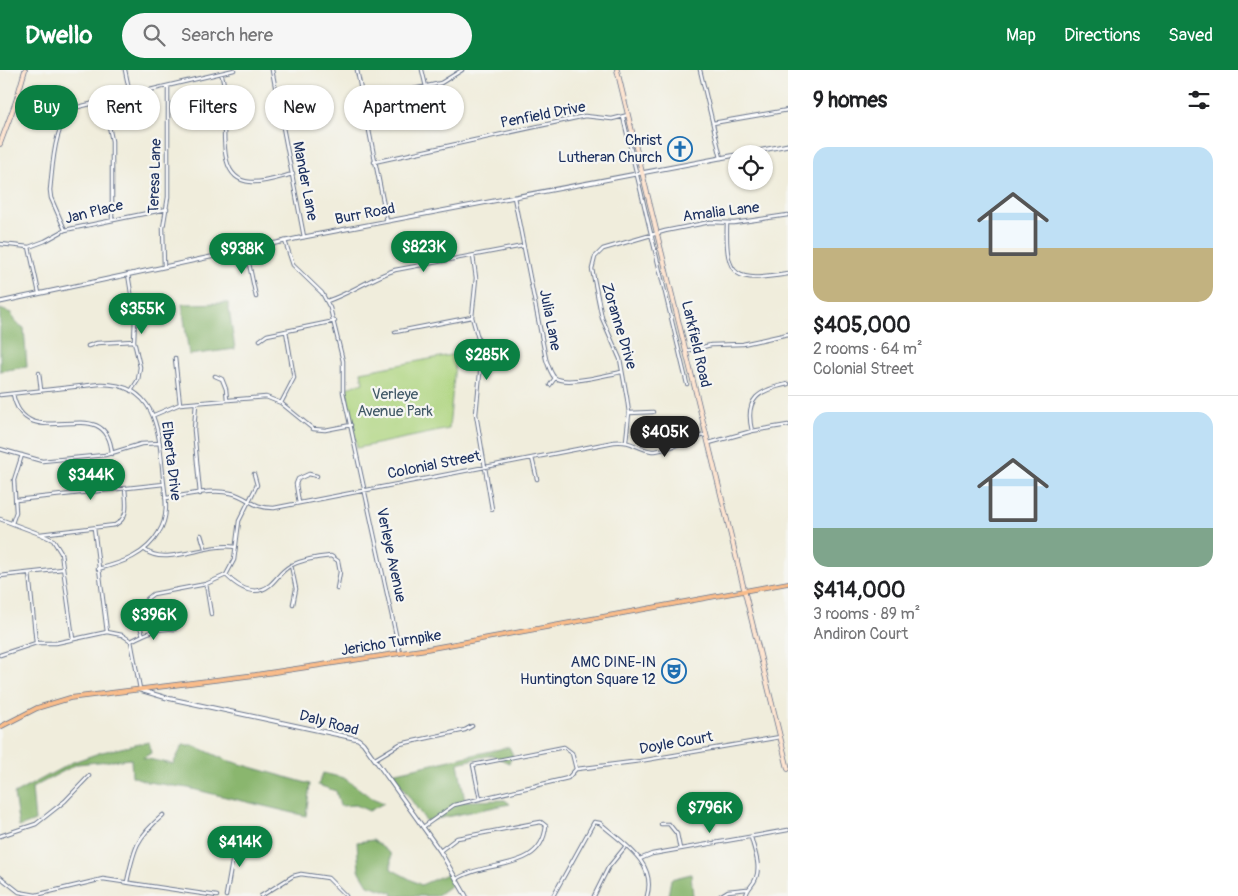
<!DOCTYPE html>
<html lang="en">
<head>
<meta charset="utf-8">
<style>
  :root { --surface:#fff; --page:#f6f6f6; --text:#202124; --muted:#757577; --line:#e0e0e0; --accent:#0b8043 }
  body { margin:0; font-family:Pangolin,sans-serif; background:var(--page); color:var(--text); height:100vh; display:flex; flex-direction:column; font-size:19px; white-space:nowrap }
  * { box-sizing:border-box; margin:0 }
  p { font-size:16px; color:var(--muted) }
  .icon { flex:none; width:28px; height:28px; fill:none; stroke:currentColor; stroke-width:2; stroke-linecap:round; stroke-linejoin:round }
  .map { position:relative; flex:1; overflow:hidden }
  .panel { display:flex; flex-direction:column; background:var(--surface); width:450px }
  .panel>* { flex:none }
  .hud { position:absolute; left:15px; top:15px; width:475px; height:45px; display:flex; gap:10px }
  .buttons { position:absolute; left:728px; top:75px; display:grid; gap:10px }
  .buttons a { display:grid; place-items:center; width:45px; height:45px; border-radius:50%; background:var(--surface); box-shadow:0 1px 4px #0004; font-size:25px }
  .price { position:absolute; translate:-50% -42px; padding:0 11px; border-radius:18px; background:var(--accent); color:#fff; font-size:16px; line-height:32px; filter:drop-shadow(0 1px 2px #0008) }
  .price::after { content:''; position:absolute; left:50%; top:30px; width:15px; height:11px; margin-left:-8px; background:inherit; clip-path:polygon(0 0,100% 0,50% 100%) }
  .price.current { background:#222; color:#fff }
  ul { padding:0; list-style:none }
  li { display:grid; align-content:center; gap:10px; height:265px; padding:0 25px }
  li+li { border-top:1px solid var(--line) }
  li span { display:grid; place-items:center; height:155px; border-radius:15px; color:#555 }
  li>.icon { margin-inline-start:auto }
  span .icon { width:90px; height:90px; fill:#fffc; stroke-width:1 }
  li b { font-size:21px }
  h2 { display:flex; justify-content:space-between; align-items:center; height:60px; padding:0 25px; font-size:21px }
  .pill { padding:0 18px; border-radius:22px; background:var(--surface); box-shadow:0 1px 4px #0004; font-size:18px; line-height:45px }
  .pill.current { background:var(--accent); color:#fff }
  header { display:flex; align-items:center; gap:30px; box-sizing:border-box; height:70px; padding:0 25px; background:var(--accent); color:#fff }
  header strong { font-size:24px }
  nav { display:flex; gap:28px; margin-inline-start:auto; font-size:18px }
  .search { width:350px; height:45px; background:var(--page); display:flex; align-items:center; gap:12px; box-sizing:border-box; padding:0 18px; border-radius:28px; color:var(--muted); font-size:19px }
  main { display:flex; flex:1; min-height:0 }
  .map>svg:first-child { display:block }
  .green { fill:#aed47f; stroke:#64826e }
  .forest { fill:#8ab66e; stroke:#527266 }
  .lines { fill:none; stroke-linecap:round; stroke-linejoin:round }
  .minor-casing { stroke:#66728a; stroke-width:4.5 }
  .tertiary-casing { stroke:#66728a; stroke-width:5 }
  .secondary-casing { stroke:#66728a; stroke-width:5.5 }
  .primary-casing { stroke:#66728a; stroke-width:5.5 }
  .minor { stroke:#fff; stroke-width:2.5 }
  .tertiary { stroke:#fff; stroke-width:3 }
  .secondary { stroke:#fde4d0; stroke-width:4 }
  .primary { stroke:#f9bc8a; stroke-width:4 }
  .labels { text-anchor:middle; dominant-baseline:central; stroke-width:4.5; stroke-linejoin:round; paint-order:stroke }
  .street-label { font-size:15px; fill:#1b2f5e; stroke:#f6f6f2 }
  .poi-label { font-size:15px; fill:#1b2f5e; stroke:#f6f6f2; text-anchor:end }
  .park-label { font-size:15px; fill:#405866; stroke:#f6f6f2 }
</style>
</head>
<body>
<header>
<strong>Dwello</strong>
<div class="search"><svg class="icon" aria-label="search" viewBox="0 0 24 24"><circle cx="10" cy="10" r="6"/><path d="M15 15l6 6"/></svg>Search here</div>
<nav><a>Map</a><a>Directions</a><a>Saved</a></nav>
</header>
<main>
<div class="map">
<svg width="788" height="826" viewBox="0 0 788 826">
  <rect width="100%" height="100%" fill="#f6f6f2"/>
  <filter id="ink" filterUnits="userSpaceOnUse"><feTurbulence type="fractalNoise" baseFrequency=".02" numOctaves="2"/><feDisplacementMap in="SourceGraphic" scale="10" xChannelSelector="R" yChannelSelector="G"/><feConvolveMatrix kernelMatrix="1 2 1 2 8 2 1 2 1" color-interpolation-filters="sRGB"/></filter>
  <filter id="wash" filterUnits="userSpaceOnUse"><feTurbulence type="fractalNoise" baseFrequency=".0096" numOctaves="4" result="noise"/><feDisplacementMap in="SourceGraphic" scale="20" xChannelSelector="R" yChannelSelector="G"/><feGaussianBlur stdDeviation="1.12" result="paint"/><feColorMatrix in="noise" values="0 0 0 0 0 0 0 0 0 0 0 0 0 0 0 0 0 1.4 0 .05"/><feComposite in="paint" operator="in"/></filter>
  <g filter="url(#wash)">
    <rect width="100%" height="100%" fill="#f0eddc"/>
    <!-- green -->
    <path class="green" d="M456 284 449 359 357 378 346 318 363 313 361 302Z"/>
    <!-- forest -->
    <path class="forest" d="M228 233 235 279 189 285 182 234Z
      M0 239 11 243 15 252 24 258 27 297 0 301Z
      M149 672 151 683 143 688 173 694 183 675H193L226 690 310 714 306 746 188 718 148 712 132 706 131 689 77 694 32 718 35 751 19 757 14 724 73 692 102 682Z
      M509 677 513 685 509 693 492 685 458 693 465 731 505 730 510 734 426 751 392 703Z
      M323 703 344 708 372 728 384 733 369 741 356 735 340 736 336 721 318 715Z
      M373 770 391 784V799L421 815 449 803 453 814 436 826H392L393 823 368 815 359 800 357 772Z
      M691 804 693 826H668L671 809Z"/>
  </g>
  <g filter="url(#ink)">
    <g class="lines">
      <defs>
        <path id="minor" d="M125 0 130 24
          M272 0 304 167
          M357 0 387 151
          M422 0 426 17
          M700 0 721 88
          M221 3C233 31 207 110 251 112 265 113 280 107 293 104
          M364 30 441 13 462 0
          M104 31 112 71V149
          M623 47 687 314
          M713 53 788 40
          M374 92 585 46 612 49 628 45
          M514 127 546 289C548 295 550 302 554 307 565 317 608 304 622 302
          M727 153C725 210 736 212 788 204
          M65 160 51 128 50 120C53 95 53 50 78 37L234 0
          M285 171 293 195 322 223 330 238 343 291V322L400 583
          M0 174 29 177 45 171 65 160 167 139
          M29 177 39 223
          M246 179 256 227
          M473 186 476 208 472 247 479 272 481 293 476 344 492 439
          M164 196 163 158 168 127V16
          M128 204 135 248 134 271 140 297 138 310 131 321
          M327 231C351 223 371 208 395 200L523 176
          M395 262 472 247
          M260 270 267 265 335 251
          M88 276 97 273 134 271
          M686 281 711 275 743 274 788 264
          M175 288 180 334
          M39 303 41 320
          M215 306 222 309 226 319 227 330
          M550 315 555 308
          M13 324C26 389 107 317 112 384
          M0 325 100 314C158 313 159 363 163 406 165 425 170 445 159 462 146 485 122 493 98 499
          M196 333 194 360 200 424
          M281 333 294 308 286 261
          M629 343 653 342
          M154 345 180 334 266 327 281 333 313 359 325 360 351 355
          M752 361C744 328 759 320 788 314
          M626 371 629 343 627 328 620 289 602 248 592 199 595 187 603 179 665 161 710 152 734 153 788 145
          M709 373 752 361 788 355
          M0 379 42 391 105 385 141 374 160 373
          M532 388 537 409
          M165 428C185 426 211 418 231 423 249 427 251 438 274 438L614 372C633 370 636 379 652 381 664 382 692 368 705 365
          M16 430 164 414
          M299 433 296 414 298 409 309 404 317 406
          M0 449 40 464 115 455C130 447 126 433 125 418
          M12 453 16 442 14 410 22 385
          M94 458 107 562
          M40 464 53 470 61 483 73 569
          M201 465 205 478
          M145 480C165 497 208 472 235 477
          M291 495 296 519 293 534
          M29 503 36 573
          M226 505C238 517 254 528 270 515 277 509 281 501 290 496 301 490 319 487 331 486L338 491 340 502 337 519
          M0 506 63 499
          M206 514 211 544
          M143 565C136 548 137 535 153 524L206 514 226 505 234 490 239 451 257 415 254 404
          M131 571C144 564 159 557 175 559
          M0 585 36 573H56L107 562 122 565 131 571 140 619
          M375 689 400 674 465 660 472 656
          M577 699 640 691 780 667
          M661 754H669L677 764 680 779
          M423 757 454 735 568 708 576 699 572 683 564 677 473 695 480 729
          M0 766 36 754 65 731 89 706
          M440 781 457 768 463 767 535 753 541 752 546 756C541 803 487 789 457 809
          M640 789 652 784 788 760
          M0 807 19 822 36 825 103 809 217 826
          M127 812C134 779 136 768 163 745
          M226 826 235 775 242 766
          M261 826 293 806 301 804 328 808 346 826
          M553 826 594 752 600 753C622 773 657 792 647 826
          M594 826 608 798 625 777
          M720 826 728 821 747 819
          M746 826C747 818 753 816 756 808 761 795 754 780 751 767"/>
        <path id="tertiary" d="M743 84 788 75
          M0 232 304 167 736 85
          M140 620 167 628 358 669 363 673 440 781 466 826"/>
        <path id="secondary" d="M617 0 788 699
          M0 74 16 31 25 0"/>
        <path id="primary" d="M0 657 37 638 70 628 255 605 427 579 788 513"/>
      </defs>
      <!-- minor casing -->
      <use href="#minor" class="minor-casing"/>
      <!-- tertiary casing -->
      <use href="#tertiary" class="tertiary-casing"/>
      <!-- secondary casing -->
      <use href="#secondary" class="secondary-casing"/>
      <!-- primary casing -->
      <use href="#primary" class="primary-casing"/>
      <!-- minor -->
      <use href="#minor" class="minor"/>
      <!-- tertiary -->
      <use href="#tertiary" class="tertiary"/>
      <!-- secondary -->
      <use href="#secondary" class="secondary"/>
      <!-- primary -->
      <use href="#primary" class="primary"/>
    </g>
  </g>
  <!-- icons -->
  <defs>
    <symbol id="church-ring" viewBox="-11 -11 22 22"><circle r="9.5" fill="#f6f6f2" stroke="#1f6fb2" stroke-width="1.5"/><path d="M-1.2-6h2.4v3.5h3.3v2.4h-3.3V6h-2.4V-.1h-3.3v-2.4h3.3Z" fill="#1f6fb2"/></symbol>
    <symbol id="theatre-ring" viewBox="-11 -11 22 22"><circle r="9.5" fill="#f6f6f2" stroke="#1f6fb2" stroke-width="1.5"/><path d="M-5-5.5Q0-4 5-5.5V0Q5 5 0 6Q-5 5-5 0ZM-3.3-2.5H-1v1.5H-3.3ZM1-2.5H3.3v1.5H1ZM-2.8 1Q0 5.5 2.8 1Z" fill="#1f6fb2"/></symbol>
  </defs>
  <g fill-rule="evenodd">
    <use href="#church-ring" x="666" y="65" width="28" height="28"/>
    <use href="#theatre-ring" x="660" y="587" width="28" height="28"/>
  </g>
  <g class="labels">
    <!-- street labels -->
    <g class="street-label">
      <text transform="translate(543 45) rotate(-11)">Penfield Drive</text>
      <text transform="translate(155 106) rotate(-88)">Teresa Lane</text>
      <text transform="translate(305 111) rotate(79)">Mander Lane</text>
      <text transform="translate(94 142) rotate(-14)">Jan Place</text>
      <text transform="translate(721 142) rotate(-7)">Amalia Lane</text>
      <text transform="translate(365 144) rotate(-11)">Burr Road</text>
      <text transform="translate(550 250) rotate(79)">Julia Lane</text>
      <text transform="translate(619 256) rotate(73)">Zoranne Drive</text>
      <text transform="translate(696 274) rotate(77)">Larkfield Road</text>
      <text transform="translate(171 391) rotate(83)">Elberta Drive</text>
      <text transform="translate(434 395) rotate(-11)">Colonial Street</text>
      <text transform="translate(391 485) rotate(78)">Verleye Avenue</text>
      <text transform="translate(391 573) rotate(-9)">Jericho Turnpike</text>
      <text transform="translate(329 653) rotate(15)">Daly Road</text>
      <text transform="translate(676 673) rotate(-10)">Doyle Court</text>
    </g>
    <!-- poi labels -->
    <g class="poi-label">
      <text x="662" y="70">Christ<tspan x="662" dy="17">Lutheran Church</tspan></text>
      <text x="656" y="592">AMC DINE-IN<tspan x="656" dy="17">Huntington Square 12</tspan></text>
    </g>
    <!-- park labels -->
    <g class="park-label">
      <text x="395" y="324">Verleye<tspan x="395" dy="17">Avenue Park</tspan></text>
    </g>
  </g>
</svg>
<div class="buttons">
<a><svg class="icon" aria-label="locate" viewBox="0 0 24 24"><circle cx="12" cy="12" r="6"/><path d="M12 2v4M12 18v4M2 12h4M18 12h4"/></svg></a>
</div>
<b class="price" style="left:424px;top:203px">$823K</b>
<b class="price" style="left:242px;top:205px">$938K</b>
<b class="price" style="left:142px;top:265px">$355K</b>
<b class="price" style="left:487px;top:311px">$285K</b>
<b class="price current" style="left:665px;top:388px">$405K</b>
<b class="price" style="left:91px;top:431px">$344K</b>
<b class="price" style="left:154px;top:571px">$396K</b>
<b class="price" style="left:710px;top:764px">$796K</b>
<b class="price" style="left:240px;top:798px">$414K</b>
<div class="hud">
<a class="pill current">Buy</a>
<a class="pill">Rent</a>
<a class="pill">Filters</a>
<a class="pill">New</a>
<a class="pill">Apartment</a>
</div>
</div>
<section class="panel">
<h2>9 homes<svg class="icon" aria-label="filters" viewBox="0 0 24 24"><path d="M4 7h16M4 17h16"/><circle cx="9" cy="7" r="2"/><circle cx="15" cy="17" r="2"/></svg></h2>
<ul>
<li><span style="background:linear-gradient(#bfe0f5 65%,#c2b280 0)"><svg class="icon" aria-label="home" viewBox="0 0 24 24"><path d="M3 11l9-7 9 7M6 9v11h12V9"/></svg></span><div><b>$405,000</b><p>2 rooms · 64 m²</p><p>Colonial Street</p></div></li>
<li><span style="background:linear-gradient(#bfe0f5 75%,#7fa58c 0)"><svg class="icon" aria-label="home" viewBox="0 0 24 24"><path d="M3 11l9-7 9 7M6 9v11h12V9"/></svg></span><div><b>$414,000</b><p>3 rooms · 89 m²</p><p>Andiron Court</p></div></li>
</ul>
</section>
</main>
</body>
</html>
